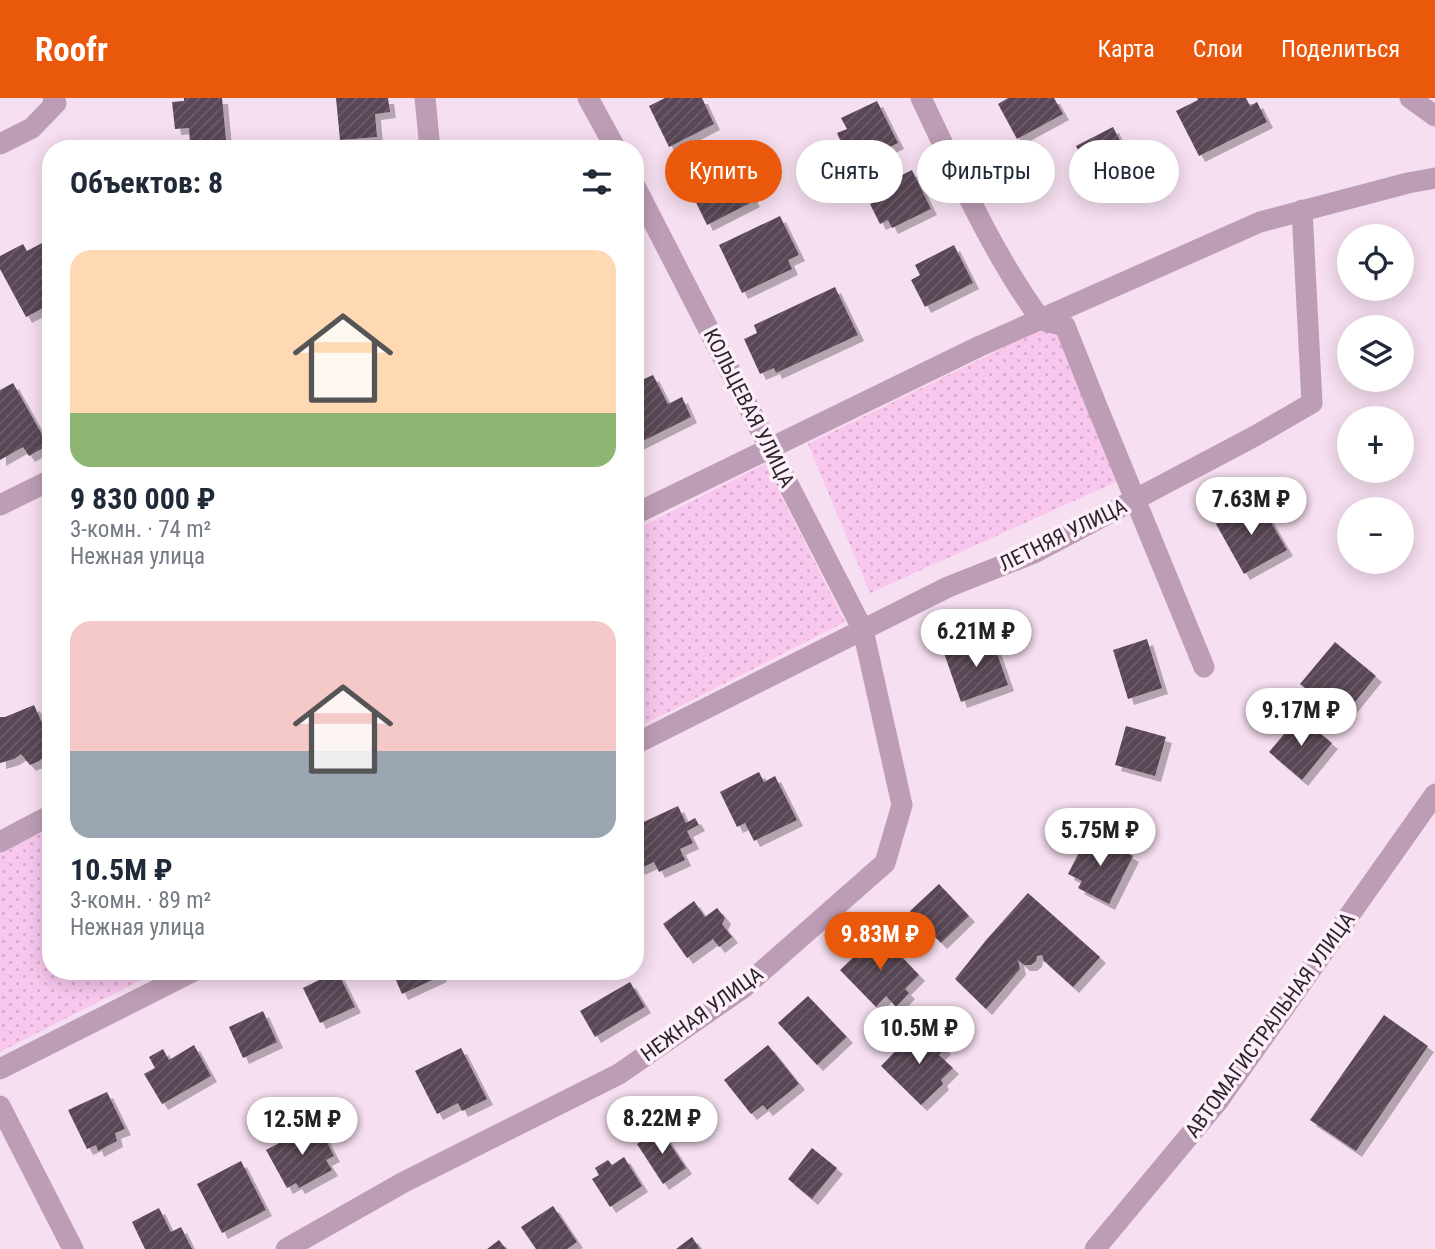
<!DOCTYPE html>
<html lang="ru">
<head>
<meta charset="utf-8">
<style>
  :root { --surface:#fff; --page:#f6f6f7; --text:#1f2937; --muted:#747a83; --accent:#ea580c }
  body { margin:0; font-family:"Roboto Condensed",sans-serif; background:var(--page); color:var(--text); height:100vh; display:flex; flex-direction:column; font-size:26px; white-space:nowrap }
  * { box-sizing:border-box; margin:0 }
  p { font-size:23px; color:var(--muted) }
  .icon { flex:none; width:38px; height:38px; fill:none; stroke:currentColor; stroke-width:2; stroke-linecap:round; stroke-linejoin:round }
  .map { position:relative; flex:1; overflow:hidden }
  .details { position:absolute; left:42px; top:42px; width:602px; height:840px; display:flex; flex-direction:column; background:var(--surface); border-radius:28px; box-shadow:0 4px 18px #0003 }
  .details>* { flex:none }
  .guide { position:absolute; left:665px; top:42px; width:665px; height:63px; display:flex; gap:14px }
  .tools { position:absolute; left:1337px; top:126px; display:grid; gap:14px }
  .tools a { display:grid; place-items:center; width:77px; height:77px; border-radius:50%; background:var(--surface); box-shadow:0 4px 18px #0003; font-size:35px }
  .price { position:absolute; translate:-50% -60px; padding:0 16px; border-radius:24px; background:#fff; color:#222; font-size:23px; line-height:46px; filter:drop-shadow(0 2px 4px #0008) }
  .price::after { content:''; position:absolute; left:50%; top:42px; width:21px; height:16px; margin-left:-10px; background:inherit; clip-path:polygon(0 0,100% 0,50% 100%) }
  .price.active { background:var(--accent); color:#fff }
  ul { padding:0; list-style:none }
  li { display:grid; align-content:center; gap:14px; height:371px; padding:0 28px }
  li span { display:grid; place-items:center; height:217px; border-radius:21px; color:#555 }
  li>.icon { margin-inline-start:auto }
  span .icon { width:126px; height:126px; fill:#fffc; stroke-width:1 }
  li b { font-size:30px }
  h2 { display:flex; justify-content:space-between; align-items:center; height:84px; padding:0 28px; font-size:30px }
  .tag { padding:0 24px; border-radius:32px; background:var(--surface); box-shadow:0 4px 18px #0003; font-size:24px; line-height:63px }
  .tag.active { background:var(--accent); color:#fff }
  header { display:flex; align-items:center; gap:42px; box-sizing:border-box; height:98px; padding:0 35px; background:var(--accent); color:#fff }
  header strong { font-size:33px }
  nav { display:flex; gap:38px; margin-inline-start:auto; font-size:24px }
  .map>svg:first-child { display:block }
  .grass { fill:url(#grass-dots) }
  .building { fill:url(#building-hatch); filter:url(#shadow) }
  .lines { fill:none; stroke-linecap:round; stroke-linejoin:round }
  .minor { stroke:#bd9db6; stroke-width:21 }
  .labels { text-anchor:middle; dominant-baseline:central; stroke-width:7; stroke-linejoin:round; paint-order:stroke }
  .street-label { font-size:21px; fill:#2d252b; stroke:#fdeffa }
</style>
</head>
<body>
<header>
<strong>Roofr</strong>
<nav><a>Карта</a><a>Слои</a><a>Поделиться</a></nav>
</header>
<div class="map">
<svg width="1435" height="1151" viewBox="0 0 1435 1151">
  <defs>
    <pattern id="grass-dots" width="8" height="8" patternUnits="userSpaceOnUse" patternTransform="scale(1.75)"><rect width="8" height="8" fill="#f9c7ee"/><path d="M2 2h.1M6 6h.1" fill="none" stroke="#d6abcc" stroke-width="1.8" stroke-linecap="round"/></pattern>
    <pattern id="building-hatch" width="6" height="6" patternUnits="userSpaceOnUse" patternTransform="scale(1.75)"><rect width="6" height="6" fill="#594654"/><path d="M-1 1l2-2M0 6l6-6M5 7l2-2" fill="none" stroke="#6e5e69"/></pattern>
    <filter id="shadow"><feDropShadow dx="6" dy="6" stdDeviation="0" flood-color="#0004"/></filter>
  </defs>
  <rect width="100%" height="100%" fill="#f6dff0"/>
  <!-- grass -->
  <path class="grass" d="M1070 217 1129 378 870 495 808 346Z
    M765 366 845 524 635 631V432Z
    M51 729V873H159L0 954V755Z"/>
  <!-- building -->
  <path class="building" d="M184 0H222L226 42 190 46 189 30 175 31 172 4 184 3Z
    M336 0H388L390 14 375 16 377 39 340 42Z
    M665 0H702L714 26 669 49 649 8Z
    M1008 0H1054L1063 16 1017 41 998 6Z
    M1197 0H1246L1250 8 1257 4 1267 24 1199 58 1176 13 1198 2Z
    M877 3 898 45 877 55 872 46 848 59 837 35 847 31 841 20Z
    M1113 29 1135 72 1121 79 1114 64 1090 76 1076 48Z
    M376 43 377 51H340L339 47Z
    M743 55 760 89 749 94 754 103 707 127 686 84Z
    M912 72 931 111 892 130 888 122 880 126 870 106 877 102 872 92Z
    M780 118 799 157 788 162 792 171 742 195 719 147Z
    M44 144 51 156V206L26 219 0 171V158L23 146 27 153Z
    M954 147 973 185 925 209 911 182 920 177 915 167Z
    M835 189 858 237 776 275 774 270 760 276 744 241 757 235 754 227Z
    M653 277 668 306 682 299 691 319 635 347V285Z
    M13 285 48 347 29 358 23 349 0 362V292Z
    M1258 402 1287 452 1244 476 1216 426Z
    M991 538 1008 587 961 604 944 555Z
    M1147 541 1162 590 1128 601 1113 552Z
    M1335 544 1376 578 1342 620 1300 586Z
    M34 607 51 645V652L39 663 30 667 21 656 14 661 0 665V619H5Z
    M1299 618 1332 645 1302 682 1269 654Z
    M1126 628 1166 639 1155 678 1115 667Z
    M759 674 764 684 775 678 797 722 754 743 745 725 737 729 720 694Z
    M678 708 686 725 695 720 699 727 687 733 693 745 680 751 685 762 659 774 654 764 639 771 635 765V728Z
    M1089 735 1133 758 1109 806 1078 790 1082 783 1068 776Z
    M939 786 969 818 941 845 910 813Z
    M1028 795 1100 859 1073 889 1044 863 1042 857 1037 858 1036 863 1031 867H1024L1018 862 1020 871 986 911 955 881 987 841Z
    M694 803 705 819 717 810 725 820 722 826 732 839 719 849 713 841 687 860 663 826Z
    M879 835 919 877 905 891 909 895 896 909 886 898 876 909 840 872Z
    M337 873 355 909 320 925 303 890Z
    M392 873H438L441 878 402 896Z
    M630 884 645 909 595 939 580 913Z
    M808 898 847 939 817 967 778 925Z
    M263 913 277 944 243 960 229 929Z
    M1384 917 1428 948 1356 1053 1310 1022Z
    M916 932 926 941 931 936 945 950 939 957 953 970 941 982 943 986 921 1007 881 968Z
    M194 947 211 978 162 1006 144 976 155 970 149 959 163 951 169 962Z
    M768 947 799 986 767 1012 763 1007 751 1016 724 982Z
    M461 950 487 1001 462 1013 458 1005 437 1016 415 973Z
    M107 994 125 1031 115 1035 117 1043 98 1053 96 1047 87 1051 68 1012Z
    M317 1025 334 1058 326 1062 332 1072 299 1090 296 1085 287 1090 266 1052Z
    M660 1031 686 1070 663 1086 637 1046Z
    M812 1050 837 1070 812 1101 788 1081Z
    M624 1059 642 1088 610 1109 592 1081 599 1077 595 1070 608 1062 612 1067Z
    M241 1063 266 1112 222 1135 197 1086Z
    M553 1108 577 1144 567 1151H536L521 1129Z
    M159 1110 171 1134 181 1129 192 1151H145L132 1124Z
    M692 1139 700 1151H676Z
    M499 1142 506 1151H487Z"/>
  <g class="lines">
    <!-- minor -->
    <path class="minor" d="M425 0 430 51
      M588 0 616 51
      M921 0C957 75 992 155 1041 222L1065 228 1098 311 1204 569
      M1410 0 1435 18
      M0 46 32 30 56 5 53 0
      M0 407 51 382
      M635 416 980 248 1260 124 1408 85 1435 80
      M635 646 948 489 1034 455 1255 338 1312 305 1302 112
      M0 744 51 717
      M0 971 194 873
      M0 1008 73 1151
      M286 1151 404 1084 619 976 743 890 885 765 902 707 863 532 635 88
      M1095 1151 1219 1002 1435 696"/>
  </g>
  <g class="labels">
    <!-- street labels -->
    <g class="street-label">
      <text transform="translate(749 310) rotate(63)">КОЛЬЦЕВАЯ УЛИЦА</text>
      <text transform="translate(1063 437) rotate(-26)">ЛЕТНЯЯ УЛИЦА</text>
      <text transform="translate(702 916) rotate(-36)">НЕЖНАЯ УЛИЦА</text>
      <text transform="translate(1270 927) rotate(-54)">АВТОМАГИСТРАЛЬНАЯ УЛИЦА</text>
    </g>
  </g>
</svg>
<div class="tools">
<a><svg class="icon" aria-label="locate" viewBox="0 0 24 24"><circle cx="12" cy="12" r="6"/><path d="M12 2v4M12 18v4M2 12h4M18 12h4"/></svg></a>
<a><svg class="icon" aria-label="layers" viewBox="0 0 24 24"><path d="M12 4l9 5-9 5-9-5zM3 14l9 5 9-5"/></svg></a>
<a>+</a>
<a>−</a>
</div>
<b class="price" style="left:1251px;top:439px">7.63M ₽</b>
<b class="price" style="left:976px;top:571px">6.21M ₽</b>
<b class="price" style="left:1301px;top:650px">9.17M ₽</b>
<b class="price" style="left:1100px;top:770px">5.75M ₽</b>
<b class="price active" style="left:880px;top:874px">9.83M ₽</b>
<b class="price" style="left:919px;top:968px">10.5M ₽</b>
<b class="price" style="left:662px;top:1058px">8.22M ₽</b>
<b class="price" style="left:302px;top:1059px">12.5M ₽</b>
<div class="guide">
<a class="tag active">Купить</a>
<a class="tag">Снять</a>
<a class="tag">Фильтры</a>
<a class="tag">Новое</a>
</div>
<section class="details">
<h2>Объектов: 8<svg class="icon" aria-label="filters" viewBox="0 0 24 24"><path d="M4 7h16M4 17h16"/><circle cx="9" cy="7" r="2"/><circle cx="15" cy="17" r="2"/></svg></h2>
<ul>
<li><span style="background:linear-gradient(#ffd9b3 75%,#8fb573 0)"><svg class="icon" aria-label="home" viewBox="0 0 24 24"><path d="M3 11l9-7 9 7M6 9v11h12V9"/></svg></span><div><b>9 830 000 ₽</b><p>3-комн. · 74 m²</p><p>Нежная улица</p></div></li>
<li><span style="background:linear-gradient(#f6c9c9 60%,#9aa5b1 0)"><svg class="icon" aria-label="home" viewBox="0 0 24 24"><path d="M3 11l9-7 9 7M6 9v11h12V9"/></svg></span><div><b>10.5M ₽</b><p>3-комн. · 89 m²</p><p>Нежная улица</p></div></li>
</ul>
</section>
</div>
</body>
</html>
